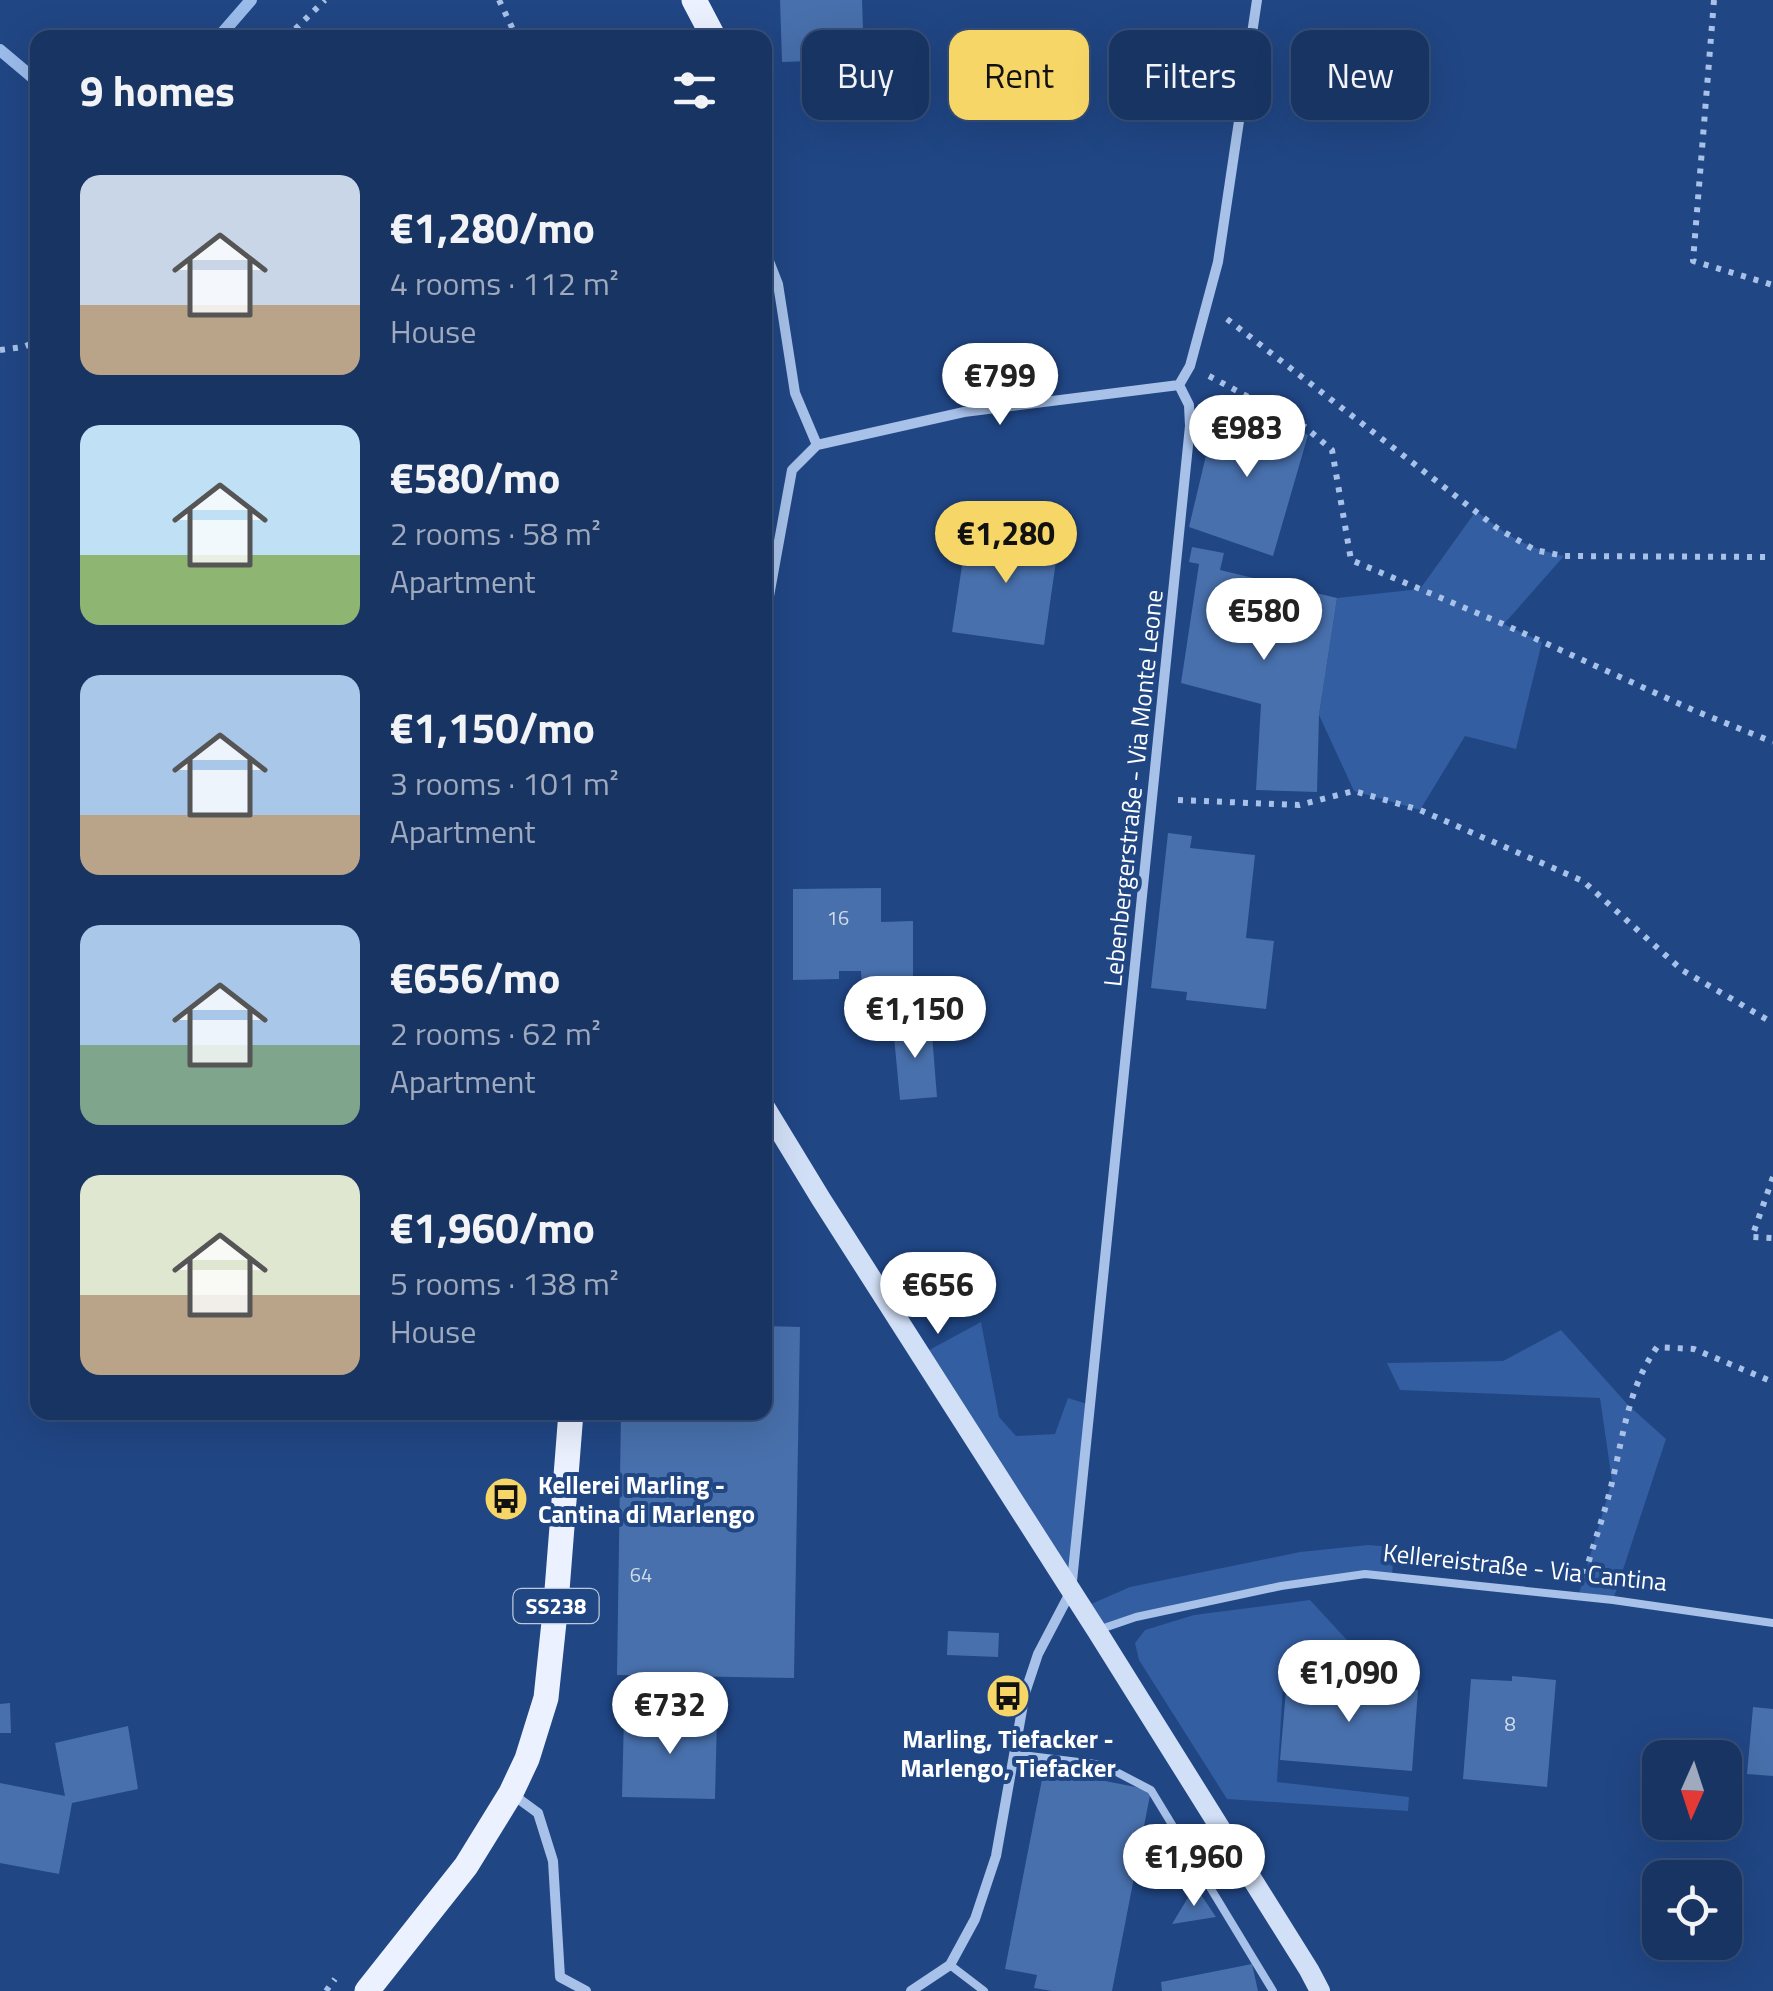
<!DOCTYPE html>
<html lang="en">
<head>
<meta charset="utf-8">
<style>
  :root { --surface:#183463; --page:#253f6c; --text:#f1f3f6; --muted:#9faabe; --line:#364f78; --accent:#f7d668 }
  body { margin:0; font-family:"Titillium Web",sans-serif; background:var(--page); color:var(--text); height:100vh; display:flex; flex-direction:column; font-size:38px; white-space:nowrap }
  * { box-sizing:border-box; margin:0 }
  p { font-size:32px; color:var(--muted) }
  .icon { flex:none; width:55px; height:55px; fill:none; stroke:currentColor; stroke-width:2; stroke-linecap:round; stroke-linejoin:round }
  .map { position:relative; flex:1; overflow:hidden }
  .details { position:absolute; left:30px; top:30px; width:742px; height:1390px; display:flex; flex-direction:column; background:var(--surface); border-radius:20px; box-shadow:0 10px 40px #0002,0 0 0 2px var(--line) }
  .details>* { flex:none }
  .banner { position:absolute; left:802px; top:30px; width:820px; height:90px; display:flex; gap:20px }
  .needle { width:65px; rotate:183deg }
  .controls { position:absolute; left:1642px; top:1740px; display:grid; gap:20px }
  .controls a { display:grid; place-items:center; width:100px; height:100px; border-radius:20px; background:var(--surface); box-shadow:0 10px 40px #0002,0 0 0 2px var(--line); font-size:50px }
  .price { position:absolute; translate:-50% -85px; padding:0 22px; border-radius:35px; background:#fff; color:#222; font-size:32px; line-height:65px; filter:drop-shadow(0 2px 5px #0008) }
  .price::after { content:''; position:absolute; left:50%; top:60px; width:30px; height:22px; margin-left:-15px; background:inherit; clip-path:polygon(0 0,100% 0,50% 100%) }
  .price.current { background:var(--accent); color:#111 }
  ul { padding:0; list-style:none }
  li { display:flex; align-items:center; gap:30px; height:250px; padding:0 50px }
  li span { display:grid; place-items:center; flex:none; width:280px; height:200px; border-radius:20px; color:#555 }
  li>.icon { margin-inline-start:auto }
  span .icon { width:120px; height:120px; fill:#fffc; stroke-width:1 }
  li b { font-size:42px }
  h2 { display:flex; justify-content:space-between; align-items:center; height:120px; padding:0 50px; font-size:42px }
  .pill { padding:0 35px; border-radius:20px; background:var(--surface); box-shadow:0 10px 40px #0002,0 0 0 2px var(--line); font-size:35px; line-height:90px }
  .pill.current { background:var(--accent); color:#111 }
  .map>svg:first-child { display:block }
  .green { fill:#335ea1 }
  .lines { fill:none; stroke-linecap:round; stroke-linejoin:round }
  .stream { stroke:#9bbbeb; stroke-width:12 }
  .building { fill:#4870ac }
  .path { stroke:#a7c1e9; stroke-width:6; stroke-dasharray:5 8; stroke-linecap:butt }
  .lane { stroke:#a7c1e9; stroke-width:8 }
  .street { stroke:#a7c1e9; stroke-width:10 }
  .secondary { stroke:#d2e0f7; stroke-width:20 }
  .primary { stroke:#ebf1fe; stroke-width:25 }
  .labels { text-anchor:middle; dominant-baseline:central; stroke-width:8; stroke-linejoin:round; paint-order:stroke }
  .number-label { font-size:20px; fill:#d1dbea }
  .shield { fill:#204684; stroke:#bcc8da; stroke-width:2.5 }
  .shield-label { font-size:22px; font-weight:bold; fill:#fff }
  .street-label { font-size:25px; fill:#fff; stroke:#204684 }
  .poi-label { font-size:25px; font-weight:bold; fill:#fff; stroke:#204684; text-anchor:start }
</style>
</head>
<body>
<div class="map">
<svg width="1773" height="1991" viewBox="0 0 1773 1991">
  <rect width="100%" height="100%" fill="#204684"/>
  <!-- green -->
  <path class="green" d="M1476 511C1507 535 1525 548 1564 556L1504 624 1542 642 1516 749 1465 736 1420 810 1354 791 1319 715 1337 598 1420 589Z
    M981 1322 999 1417 1016 1436 1055 1434 1068 1398 1090 1405 1071 1591 920 1355Z
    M1561 1330 1628 1405 1666 1439 1613 1600 1578 1597 1612 1481 1600 1398 1400 1390 1387 1363 1503 1361Z
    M1368 1545 1394 1547 1392 1577 1365 1574 1136 1617 1097 1631 1082 1608 1130 1587 1300 1552Z
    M1310 1600 1382 1678 1284 1670 1277 1782 1409 1797 1408 1811 1227 1799 1139 1660 1135 1643 1145 1630 1194 1615Z"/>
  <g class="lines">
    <!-- stream -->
    <path class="stream" d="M218 38 251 0
      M0 50 38 82"/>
  </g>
  <!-- building -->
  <path class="building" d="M780 0H862L864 59 782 62Z
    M1218 405 1308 435 1273 556 1189 527Z
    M968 526 1059 540 1044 645 952 632Z
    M1192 547 1224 553 1220 570 1337 598 1319 715 1317 792 1256 790 1261 704 1181 683 1199 564 1189 562Z
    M1168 833 1192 836 1190 848 1255 855 1246 938 1274 941 1266 1009 1186 1000 1187 992 1151 988Z
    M881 888V922L913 921V987H862L861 971H839V979L793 980V889Z
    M931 1022 937 1097 900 1100 893 1026Z
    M765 1326 800 1327 794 1678 617 1675 621 1412H765Z
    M948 1631 999 1633 998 1657 947 1655Z
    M1512 1676 1556 1680 1547 1787 1463 1779 1471 1679 1512 1681Z
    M1287 1679 1418 1690 1412 1771 1280 1760Z
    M10 1703 11 1733H0V1704Z
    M1753 1707 1773 1709V1776L1747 1774Z
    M624 1715 717 1717 715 1799 622 1797Z
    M128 1726 138 1789 72 1803 59 1874 0 1863V1783L65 1796 55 1743Z
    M1044 1769 1151 1790 1112 1991H1052L1034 1988 1037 1975 1005 1969Z
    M1195 1886 1216 1917 1172 1924Z
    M1252 1964 1258 1991H1162L1161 1982Z"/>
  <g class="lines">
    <!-- path -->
    <path class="path" d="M499 0 517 38
      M1714 0 1693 261 1773 285
      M286 38 325 0
      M1227 319 1497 528 1535 550 1564 556 1773 557
      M0 350 23 347 38 341
      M1209 376 1305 427 1332 450 1351 560 1503 624 1693 710 1773 742
      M1178 800 1299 805 1354 791 1420 810 1583 881 1682 970 1773 1023
      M1773 1177 1752 1237 1773 1238
      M1585 1574C1594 1542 1606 1510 1613 1478 1624 1431 1629 1387 1657 1347L1694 1349 1773 1382
      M326 1991 335 1979"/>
    <!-- lane -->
    <path class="lane" d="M1101 1629 1136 1617 1281 1586 1365 1574 1613 1600 1773 1623
      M1014 1754 1103 1765 1151 1790 1273 1991
      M950 1965 984 1991"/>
    <!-- street -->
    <path class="street" d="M765 251 778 284 795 393 817 445 792 470 765 618
      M1179 385 1190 366 1218 262 1257 0
      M817 445 964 412 1179 385
      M512 1794 538 1813 553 1861 560 1977 586 1991
      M911 1991 950 1965 975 1919 996 1856 1025 1693 1038 1654 1071 1591 1190 426 1189 405 1179 385"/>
    <!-- secondary -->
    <path class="secondary" d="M765 1107 821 1199 1097 1631 1309 1970 1320 1991"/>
    <!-- primary -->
    <path class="primary" d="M694 0 714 38
      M367 1991 466 1866 511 1793 527 1759 546 1698 556 1603 571 1412"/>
  </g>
  <!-- icons -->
  <defs>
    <symbol id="bus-disc" viewBox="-11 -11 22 22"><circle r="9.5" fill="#f7d668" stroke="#204684"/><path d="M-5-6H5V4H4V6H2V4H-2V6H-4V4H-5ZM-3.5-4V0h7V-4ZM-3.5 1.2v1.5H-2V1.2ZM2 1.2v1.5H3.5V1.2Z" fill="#111"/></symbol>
  </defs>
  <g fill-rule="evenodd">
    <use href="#bus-disc" x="481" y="1474" width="50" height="50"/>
    <use href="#bus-disc" x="983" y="1671" width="50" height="50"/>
  </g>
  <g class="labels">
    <!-- number labels -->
    <g class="number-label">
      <text x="838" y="917">16</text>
      <text x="641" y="1574">64</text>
      <text x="1510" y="1723">8</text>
    </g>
    <!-- shield labels -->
    <rect class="shield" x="513.5" y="1589" width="85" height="34" rx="8"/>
    <g class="shield-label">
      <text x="556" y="1606">SS238</text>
    </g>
    <!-- street labels -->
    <g class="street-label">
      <text transform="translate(1133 788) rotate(-84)">Lebenbergerstraße - Via Monte Leone</text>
      <text transform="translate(1525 1567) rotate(6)">Kellereistraße - Via Cantina</text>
    </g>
    <!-- poi labels -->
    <g class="poi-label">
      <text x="538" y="1485">Kellerei Marling -<tspan x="538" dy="29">Cantina di Marlengo</tspan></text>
      <text x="1008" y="1739" text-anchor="middle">Marling, Tiefacker -<tspan x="1008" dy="29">Marlengo, Tiefacker</tspan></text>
    </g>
  </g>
</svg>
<div class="controls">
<a><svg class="needle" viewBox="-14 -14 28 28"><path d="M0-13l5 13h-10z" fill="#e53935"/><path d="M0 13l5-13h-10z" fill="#9faabe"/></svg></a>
<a><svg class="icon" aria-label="locate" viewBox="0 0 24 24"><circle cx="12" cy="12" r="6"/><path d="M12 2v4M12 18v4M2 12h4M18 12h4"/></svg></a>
</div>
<b class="price" style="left:1000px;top:428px">€799</b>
<b class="price" style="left:1247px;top:480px">€983</b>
<b class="price current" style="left:1006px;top:586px">€1,280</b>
<b class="price" style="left:1264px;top:663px">€580</b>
<b class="price" style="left:915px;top:1061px">€1,150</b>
<b class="price" style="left:938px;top:1337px">€656</b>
<b class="price" style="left:1349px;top:1725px">€1,090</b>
<b class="price" style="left:670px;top:1757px">€732</b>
<b class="price" style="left:1194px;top:1909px">€1,960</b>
<div class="banner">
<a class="pill">Buy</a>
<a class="pill current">Rent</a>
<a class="pill">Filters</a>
<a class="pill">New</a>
</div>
<section class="details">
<h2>9 homes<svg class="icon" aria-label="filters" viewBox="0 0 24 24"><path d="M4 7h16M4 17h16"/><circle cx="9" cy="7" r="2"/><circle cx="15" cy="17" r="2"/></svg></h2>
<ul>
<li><span style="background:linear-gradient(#c9d6e8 65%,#b9a48a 0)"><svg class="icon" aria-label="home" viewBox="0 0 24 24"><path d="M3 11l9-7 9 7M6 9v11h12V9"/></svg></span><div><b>€1,280/mo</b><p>4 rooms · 112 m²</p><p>House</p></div></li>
<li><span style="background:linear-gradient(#bfe0f5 65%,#8fb573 0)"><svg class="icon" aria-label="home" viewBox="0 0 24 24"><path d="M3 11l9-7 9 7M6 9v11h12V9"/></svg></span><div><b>€580/mo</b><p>2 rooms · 58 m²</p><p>Apartment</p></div></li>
<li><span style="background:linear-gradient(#a9c7e8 70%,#b9a48a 0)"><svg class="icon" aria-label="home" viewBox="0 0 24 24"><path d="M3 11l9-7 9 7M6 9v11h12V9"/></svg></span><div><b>€1,150/mo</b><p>3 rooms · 101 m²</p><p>Apartment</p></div></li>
<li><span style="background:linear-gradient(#a9c7e8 60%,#7fa58c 0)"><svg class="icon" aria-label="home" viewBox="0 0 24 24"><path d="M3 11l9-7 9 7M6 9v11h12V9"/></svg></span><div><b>€656/mo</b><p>2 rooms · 62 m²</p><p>Apartment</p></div></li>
<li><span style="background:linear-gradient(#dfe7d0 60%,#b9a48a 0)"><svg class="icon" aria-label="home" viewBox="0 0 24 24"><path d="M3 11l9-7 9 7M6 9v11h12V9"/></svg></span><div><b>€1,960/mo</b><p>5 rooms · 138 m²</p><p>House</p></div></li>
</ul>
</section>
</div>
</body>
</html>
